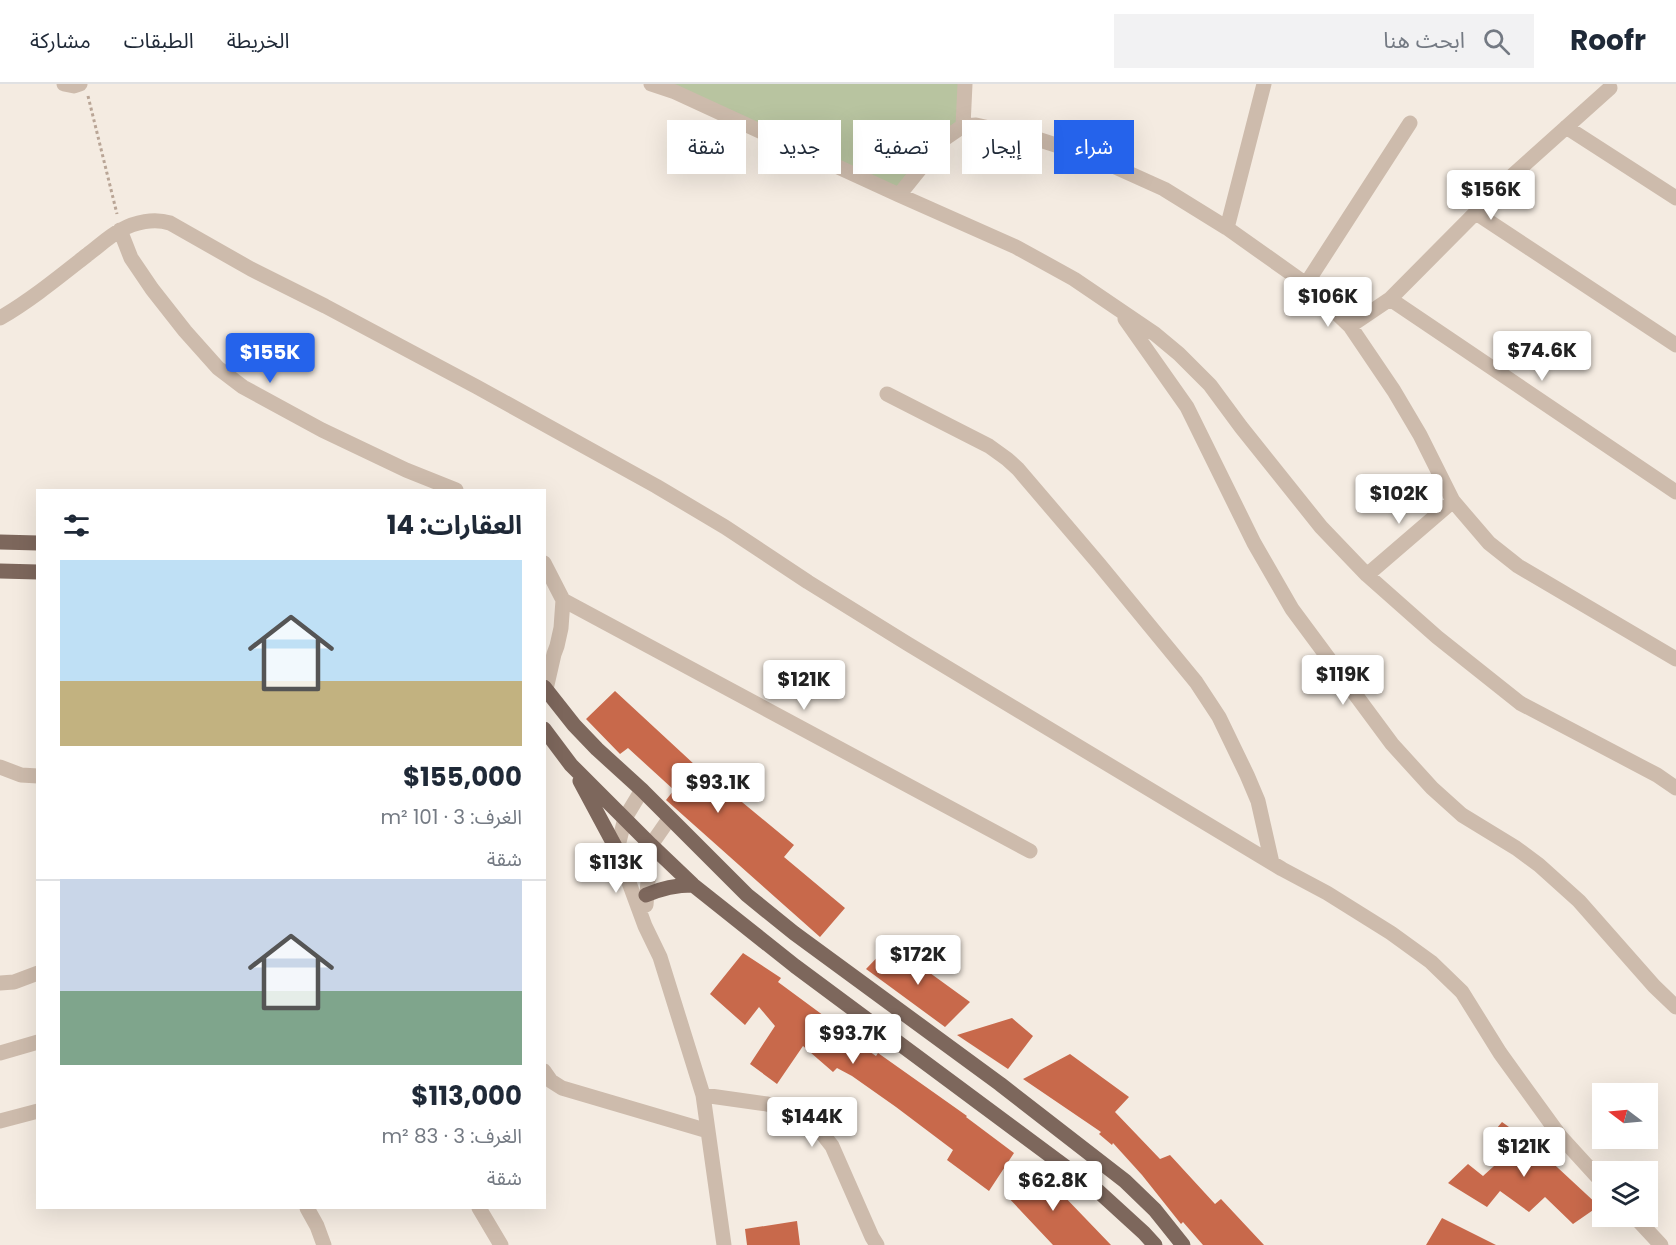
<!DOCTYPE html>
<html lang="ar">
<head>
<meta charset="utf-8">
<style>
  :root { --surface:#fff; --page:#f2f2f3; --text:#1f2937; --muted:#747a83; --line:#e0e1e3; --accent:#2563eb }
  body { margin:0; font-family:Poppins,"Noto Sans Arabic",sans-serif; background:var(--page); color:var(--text); direction:rtl; height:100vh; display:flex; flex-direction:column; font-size:22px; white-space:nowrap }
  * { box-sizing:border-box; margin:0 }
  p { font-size:20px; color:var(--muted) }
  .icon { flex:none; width:33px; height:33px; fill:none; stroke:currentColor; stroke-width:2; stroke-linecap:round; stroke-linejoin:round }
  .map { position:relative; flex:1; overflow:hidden; direction:ltr }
  .sheet { position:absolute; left:36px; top:405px; width:510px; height:720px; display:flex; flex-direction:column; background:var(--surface); border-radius:0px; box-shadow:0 6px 24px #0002; direction:rtl }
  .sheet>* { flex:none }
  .banner { position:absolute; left:564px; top:36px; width:570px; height:54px; direction:rtl; display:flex; gap:12px }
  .needle { width:39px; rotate:286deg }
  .tools { position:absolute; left:1592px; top:999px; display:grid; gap:12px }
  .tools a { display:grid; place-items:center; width:66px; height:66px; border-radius:0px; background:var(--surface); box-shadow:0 6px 24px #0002; font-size:30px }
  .price { position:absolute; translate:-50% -51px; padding:0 14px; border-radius:6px; background:#fff; color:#222; font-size:20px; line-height:39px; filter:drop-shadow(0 2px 3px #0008) }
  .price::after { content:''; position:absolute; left:50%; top:36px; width:18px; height:14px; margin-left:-9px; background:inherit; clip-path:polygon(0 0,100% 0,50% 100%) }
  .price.on { background:var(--accent); color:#fff }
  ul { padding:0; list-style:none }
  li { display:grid; align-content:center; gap:12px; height:318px; padding:0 24px }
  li+li { border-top:2px solid var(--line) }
  li span { display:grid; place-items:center; height:186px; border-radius:0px; color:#555 }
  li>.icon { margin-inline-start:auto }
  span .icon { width:108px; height:108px; fill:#fffc; stroke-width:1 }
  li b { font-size:26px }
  h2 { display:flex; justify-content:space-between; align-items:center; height:72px; padding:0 24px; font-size:26px }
  .chip { padding:0 21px; border-radius:0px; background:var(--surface); box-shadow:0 6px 24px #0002; font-size:21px; line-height:54px }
  .chip.on { background:var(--accent); color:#fff }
  header { display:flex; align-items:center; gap:36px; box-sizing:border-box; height:84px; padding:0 30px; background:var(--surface); border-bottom:2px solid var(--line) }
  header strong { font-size:28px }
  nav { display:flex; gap:33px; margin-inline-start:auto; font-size:21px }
  .search { width:420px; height:54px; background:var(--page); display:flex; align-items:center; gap:15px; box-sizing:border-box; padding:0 21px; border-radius:0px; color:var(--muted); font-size:22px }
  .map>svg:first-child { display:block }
  .green { fill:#b8c4a0 }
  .building { fill:#c8694b }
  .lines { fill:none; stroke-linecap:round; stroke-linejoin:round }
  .path { stroke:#b9a596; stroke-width:3; stroke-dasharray:3 3; stroke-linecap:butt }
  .minor { stroke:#cdbbac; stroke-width:15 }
  .major { stroke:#7d675c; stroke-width:15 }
</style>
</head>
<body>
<header>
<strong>Roofr</strong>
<div class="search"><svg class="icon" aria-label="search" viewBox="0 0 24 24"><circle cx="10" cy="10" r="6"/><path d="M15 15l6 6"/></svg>ابحث هنا</div>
<nav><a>الخريطة</a><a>الطبقات</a><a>مشاركة</a></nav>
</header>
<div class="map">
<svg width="1676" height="1161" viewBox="0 0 1676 1161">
  <rect width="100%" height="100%" fill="#f4ebe1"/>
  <!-- green -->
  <path class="green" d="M651 0H965L963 42 899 111Z"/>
  <!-- building -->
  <path class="building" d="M615 607 695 681 696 680 794 761 784 773 845 824 820 853 666 716 674 706 628 664 620 670 586 635Z
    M890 860 970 918 945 943 866 885Z
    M743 869 781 894 778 898 835 940 837 938 854 950 851 955 876 972 878 969 967 1032 966 1033 1014 1069 989 1107 947 1076 953 1066 896 1023 852 992 837 984 833 988 803 962 777 1000 750 980 775 942 759 923 745 941 710 910Z
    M1012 934 1033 952 1008 985 957 951Z
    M1070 970 1129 1013 1115 1028 1160 1075 1170 1071 1215 1120 1221 1115 1264 1161H1203L1183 1138 1181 1140 1142 1091 1113 1059 1112 1061 1099 1050 1101 1048 1023 995Z
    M1502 1038 1530 1058 1599 1122 1573 1140 1545 1113 1529 1128 1500 1107 1487 1123 1448 1099 1468 1080 1483 1092 1504 1073 1486 1057Z
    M1034 1081 1111 1161H1053L1006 1111Z
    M1442 1134 1496 1161H1426Z
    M797 1137 800 1161H747L745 1145Z"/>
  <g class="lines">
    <!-- path -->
    <path class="path" d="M88 12 117 130"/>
    <!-- minor -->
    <path class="minor" d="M64 0 74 2 80 0
      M651 0 675 8 899 111 1016 163 1074 195 1155 250 1179 270 1210 301 1241 343 1321 443 1367 491 1437 553 1520 619 1657 691 1676 704
      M963 42 965 0
      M1566 43 1676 114
      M899 111 944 55 963 42 976 41 1034 54 1093 73 1164 105 1227 144 1306 200 1350 242 1394 307 1420 351 1453 417 1489 459 1518 482 1676 575
      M1476 129 1676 261
      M1227 144 1264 0
      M120 146 131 174 152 205 185 247 218 284 243 303 322 346 406 386 456 406
      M1306 200 1410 39
      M1390 215 1676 408
      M0 234C31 216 59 193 87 171 98 163 109 152 121 146 135 138 154 134 170 139L251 185 325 222 477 303 656 402 725 443 808 498 908 560 1282 785 1327 809 1391 849 1431 878 1462 908 1500 969 1560 1052 1602 1098
      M1125 235 1187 323 1254 459 1292 525 1392 660 1432 704 1462 731 1516 764 1539 781 1579 817 1654 902 1676 923
      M1350 242 1390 215 1514 90 1610 4
      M887 310 989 362 1007 375 1018 385 1099 480 1196 598 1219 633 1247 691 1258 717 1272 779
      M544 479 563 516 561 544 557 562 554 570 546 605
      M1367 491 1453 417
      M563 516 1030 767
      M0 683 21 691 38 692
      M642 706 625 734 617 766 645 842 660 873 703 1011 724 1161
      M646 821 651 761 669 735
      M0 899 14 898 38 889
      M0 969 38 958
      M544 987 551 997 562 1004 708 1047
      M703 1011 767 1020 781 1024 804 1036 821 1048 832 1062 872 1153 877 1161
      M0 1037 38 1027
      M307 1124 317 1142 324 1161
      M479 1124 501 1161
      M1634 1132 1661 1161"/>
    <!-- major -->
    <path class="major" d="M0 458 38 459
      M0 487 38 488
      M544 603 574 641 597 665 642 706 747 811 794 849 1000 1000 1125 1097 1155 1126 1183 1161
      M544 645 571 681 651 761 693 801 795 882 1098 1107 1144 1149 1155 1161
      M580 697 617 766
      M646 811C662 804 675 801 693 801"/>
  </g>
</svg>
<div class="tools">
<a><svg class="needle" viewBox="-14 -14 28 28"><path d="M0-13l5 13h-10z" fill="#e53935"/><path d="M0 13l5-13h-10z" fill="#747a83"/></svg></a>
<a><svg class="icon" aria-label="layers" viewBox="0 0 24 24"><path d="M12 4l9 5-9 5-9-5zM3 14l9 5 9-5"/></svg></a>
</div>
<b class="price" style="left:1491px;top:137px">$156K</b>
<b class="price" style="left:1328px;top:244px">$106K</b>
<b class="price" style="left:1542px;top:298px">$74.6K</b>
<b class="price on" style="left:270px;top:300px">$155K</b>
<b class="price" style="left:1399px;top:441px">$102K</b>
<b class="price" style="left:1343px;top:622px">$119K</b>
<b class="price" style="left:804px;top:627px">$121K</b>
<b class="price" style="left:718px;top:730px">$93.1K</b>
<b class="price" style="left:616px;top:810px">$113K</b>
<b class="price" style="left:918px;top:902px">$172K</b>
<b class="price" style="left:853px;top:981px">$93.7K</b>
<b class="price" style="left:812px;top:1064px">$144K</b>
<b class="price" style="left:1524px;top:1094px">$121K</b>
<b class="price" style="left:1053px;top:1128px">$62.8K</b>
<div class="banner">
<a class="chip on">شراء</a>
<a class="chip">إيجار</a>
<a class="chip">تصفية</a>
<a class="chip">جديد</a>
<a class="chip">شقة</a>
</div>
<section class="sheet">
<h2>العقارات: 14<svg class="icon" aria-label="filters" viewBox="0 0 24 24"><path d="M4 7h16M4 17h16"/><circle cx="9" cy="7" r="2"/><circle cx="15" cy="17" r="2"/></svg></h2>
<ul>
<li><span style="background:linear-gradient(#bfe0f5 65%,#c2b280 0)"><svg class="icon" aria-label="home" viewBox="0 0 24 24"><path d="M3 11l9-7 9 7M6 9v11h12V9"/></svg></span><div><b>$155,000</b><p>الغرف: 3 · 101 m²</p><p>شقة</p></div></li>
<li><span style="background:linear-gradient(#c9d6e8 60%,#7fa58c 0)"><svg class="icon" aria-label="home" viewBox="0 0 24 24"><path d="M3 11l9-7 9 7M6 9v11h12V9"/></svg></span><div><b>$113,000</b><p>الغرف: 3 · 83 m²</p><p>شقة</p></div></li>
</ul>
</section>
</div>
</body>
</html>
